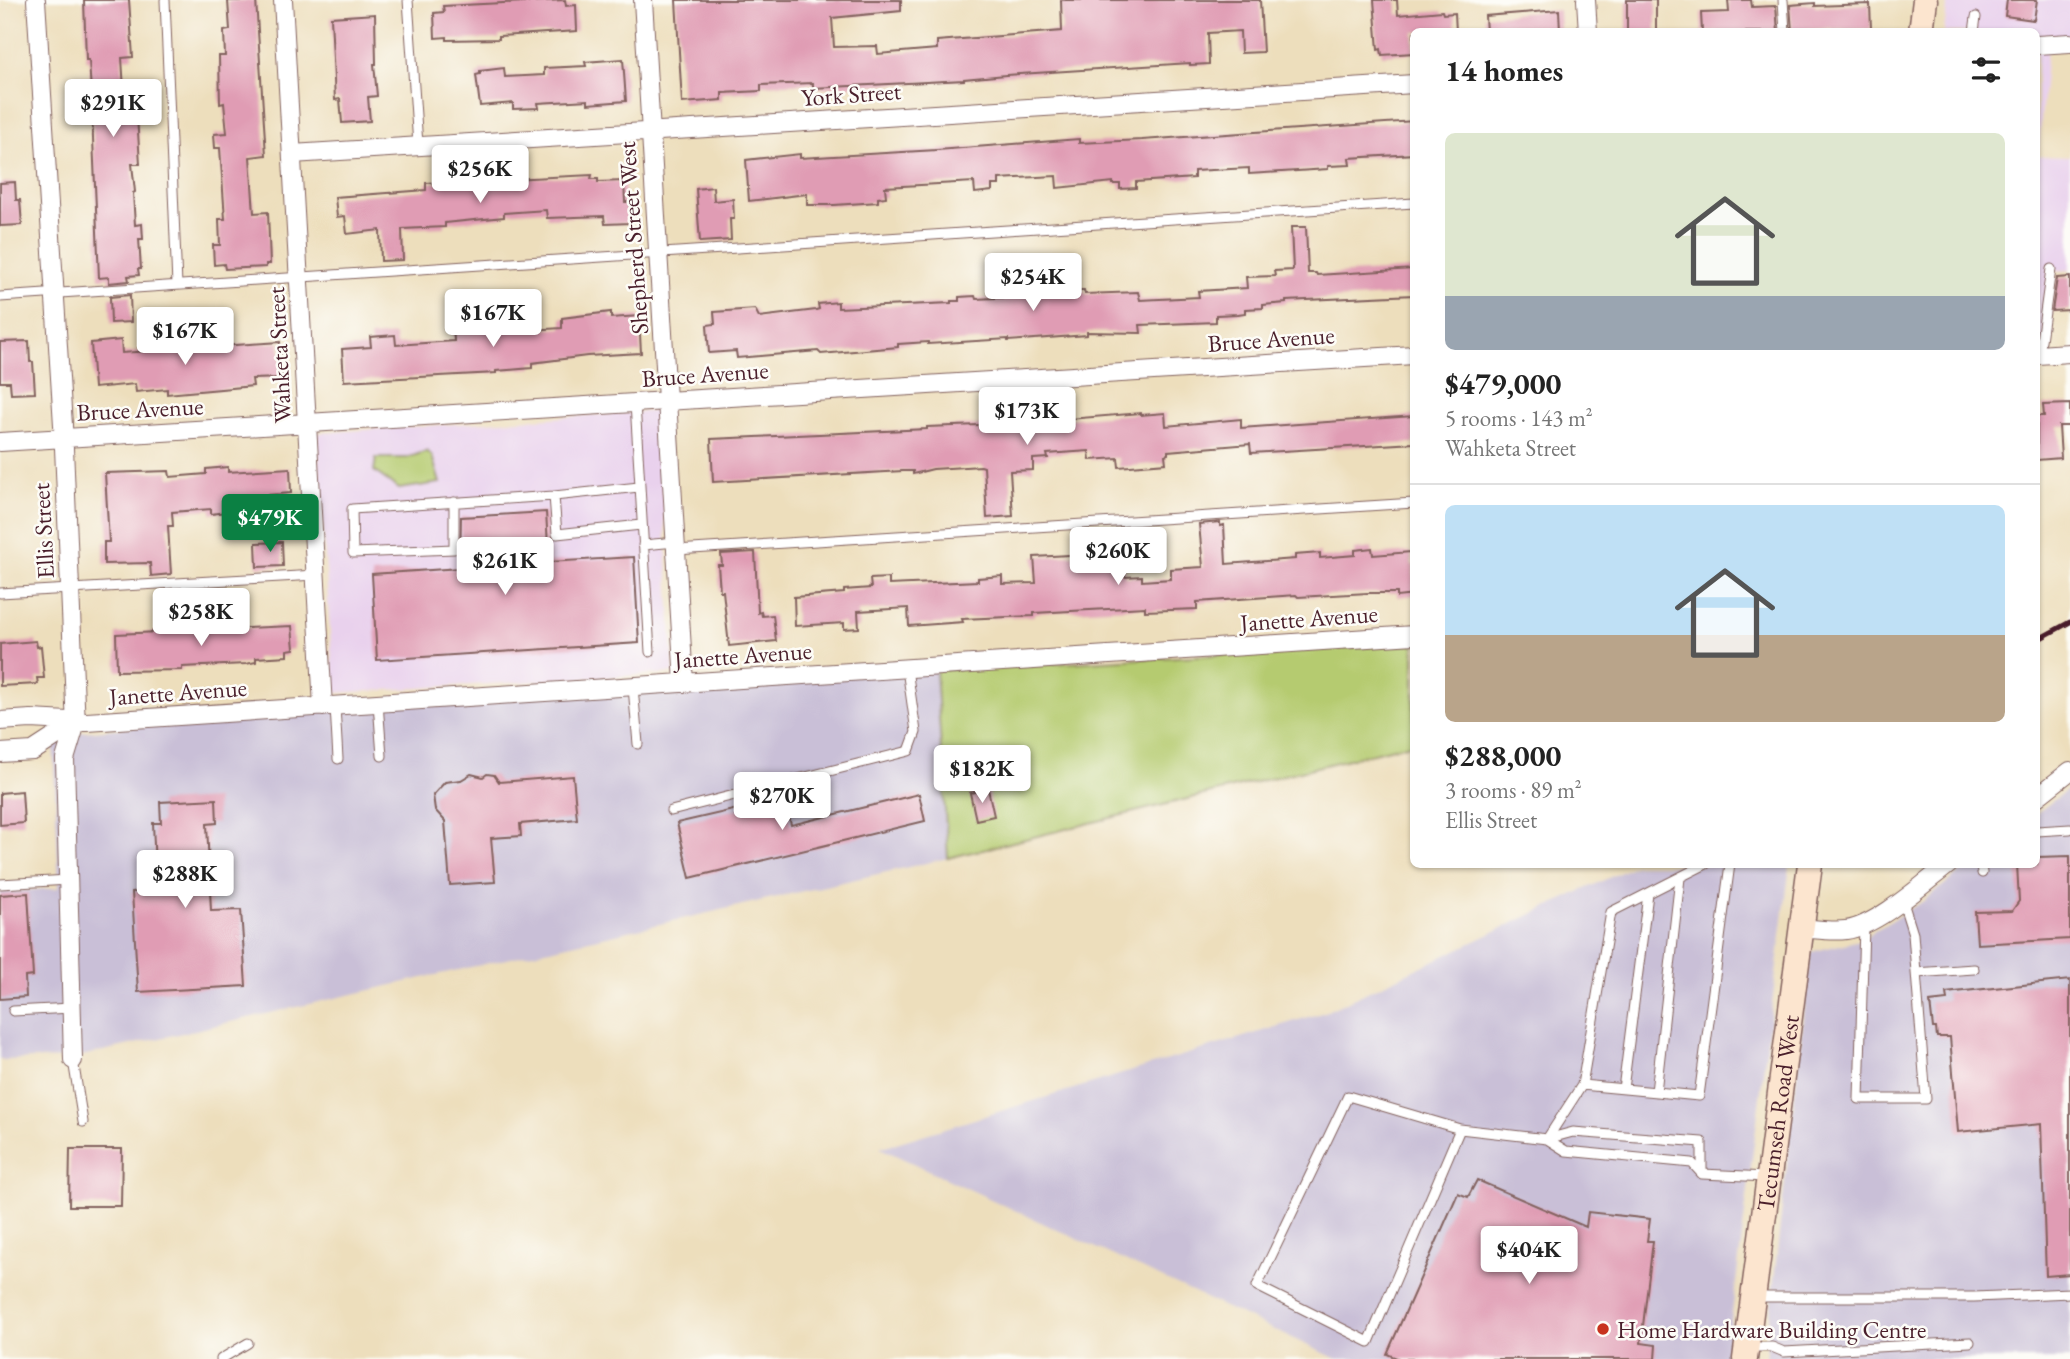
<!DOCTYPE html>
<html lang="en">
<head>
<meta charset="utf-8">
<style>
  :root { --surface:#fff; --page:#f2f2f2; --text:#222; --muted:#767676; --line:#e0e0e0; --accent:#0b8043 }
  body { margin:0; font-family:"EB Garamond",serif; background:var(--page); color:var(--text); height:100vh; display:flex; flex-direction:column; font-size:26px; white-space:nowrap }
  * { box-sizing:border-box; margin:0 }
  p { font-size:23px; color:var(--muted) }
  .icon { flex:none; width:38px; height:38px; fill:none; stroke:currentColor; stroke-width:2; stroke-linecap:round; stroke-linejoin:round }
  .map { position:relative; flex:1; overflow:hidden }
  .panel { position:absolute; left:1410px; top:28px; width:630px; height:840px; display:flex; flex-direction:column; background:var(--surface); border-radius:10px; box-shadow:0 2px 5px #0004 }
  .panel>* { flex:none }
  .price { position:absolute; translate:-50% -60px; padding:0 16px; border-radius:7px; background:#fff; color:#222; font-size:23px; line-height:46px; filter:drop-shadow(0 2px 4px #0008) }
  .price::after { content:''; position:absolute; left:50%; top:42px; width:21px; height:16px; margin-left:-10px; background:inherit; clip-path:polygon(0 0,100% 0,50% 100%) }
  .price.active { background:var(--accent); color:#fff }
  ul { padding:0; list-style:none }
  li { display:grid; align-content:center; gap:14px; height:371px; padding:0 35px }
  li+li { border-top:2px solid var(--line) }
  li span { display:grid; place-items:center; height:217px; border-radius:10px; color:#555 }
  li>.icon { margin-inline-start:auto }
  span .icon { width:126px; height:126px; fill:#fffc; stroke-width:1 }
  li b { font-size:30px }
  h2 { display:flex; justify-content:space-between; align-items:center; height:84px; padding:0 35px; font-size:30px }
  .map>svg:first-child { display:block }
  .built { fill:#e9d1ed }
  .industrial { fill:#c9bfd7 }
  .green { fill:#b5cb70; stroke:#80754e; stroke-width:2 }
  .building { fill:#e09cb4 }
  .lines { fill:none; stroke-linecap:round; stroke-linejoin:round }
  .lane-casing { stroke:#83625e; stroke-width:11 }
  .street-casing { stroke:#83625e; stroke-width:20 }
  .secondary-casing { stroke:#83625e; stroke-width:27 }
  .lane { stroke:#fff; stroke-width:9 }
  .street { stroke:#fff; stroke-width:18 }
  .secondary { stroke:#fce5cf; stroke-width:24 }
  .rail { stroke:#4a1f2b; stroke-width:5 }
  .poi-dot { fill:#c8321e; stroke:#fdfcf7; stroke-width:2.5 }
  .labels { text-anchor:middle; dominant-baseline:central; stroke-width:5; stroke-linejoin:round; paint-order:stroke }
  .street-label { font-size:24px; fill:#4a1f2b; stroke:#fdfcf7 }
  .poi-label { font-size:24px; fill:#4a1f2b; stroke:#fdfcf7; text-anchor:start }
</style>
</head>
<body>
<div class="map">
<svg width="2070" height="1359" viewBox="0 0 2070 1359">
  <rect width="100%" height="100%" fill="#fdfcf7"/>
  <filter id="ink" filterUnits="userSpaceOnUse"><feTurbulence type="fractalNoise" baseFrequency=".0143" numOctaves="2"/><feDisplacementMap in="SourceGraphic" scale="14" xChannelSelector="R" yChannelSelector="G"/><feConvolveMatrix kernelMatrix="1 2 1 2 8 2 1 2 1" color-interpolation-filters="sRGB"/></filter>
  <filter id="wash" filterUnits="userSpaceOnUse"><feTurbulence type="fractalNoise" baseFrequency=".00686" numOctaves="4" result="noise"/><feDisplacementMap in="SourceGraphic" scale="28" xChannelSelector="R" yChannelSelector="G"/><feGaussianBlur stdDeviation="1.57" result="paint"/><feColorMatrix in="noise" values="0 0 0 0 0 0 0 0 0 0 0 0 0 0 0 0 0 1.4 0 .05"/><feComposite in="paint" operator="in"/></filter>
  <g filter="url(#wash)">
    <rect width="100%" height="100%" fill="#eddebc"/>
    <!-- built -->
    <path class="built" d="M1948 0H2070V37L2048 38 2038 156 2070 157V270L2053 271 2050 344 2037 345V32H1944Z
      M658 411 674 673 334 693 317 433Z"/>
    <!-- industrial -->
    <path class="industrial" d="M936 670 948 858 73 1058 0 1060V892L59 888 53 735 321 709Z
      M2070 788V1359H1765L1811 952 1860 940 1922 902 1970 865 2037 864V813Z
      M1636 865H1790L1726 1359H1337L880 1148 1325 1012Z"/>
    <!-- green -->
    <path class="green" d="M427 451 432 456 440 483 399 489 374 471 376 458H407Z
      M1414 644V743L948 858 936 670Z"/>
    <g id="blocks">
      <!-- building -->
      <path class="building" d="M84 0H129L133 57 122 58 124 90 126 117 137 116 140 164H132L135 192 133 193 135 225 142 224 143 239H139L141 269H138L139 275 128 276 129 281 109 283V277L99 278 91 92 89 60H86Z
        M256 0 266 155 250 157 254 213 268 212 270 264H266V267L225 269 224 264 214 265 213 245H220L219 219H225L220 148H215L214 134 227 133 224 103 220 104 219 56H225L224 31 230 30 228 1Z
        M565 0 566 6 576 5 577 31 499 36V39L447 40V37L435 38 434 13 444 12 443 6Z
        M676 0H901V11L832 18 834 47 877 46 878 54 937 49V41L1062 31 1061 0H1260L1263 52 1241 53 1240 31 1208 33 1209 64 1190 65V63L1006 75 964 79V80L813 88V83L761 85V91L722 93V100L682 103Z
        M1374 0H1397L1398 15 1442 11 1443 14 1455 13 1456 32H1414V53L1382 55 1381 49 1378 50Z
        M1627 0H1656V32H1627Z
        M1728 0H1751L1752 7 1776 6 1778 32H1702L1701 13 1729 12Z
        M2007 0H2037L2034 20 2005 16Z
        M1815 3V6L1870 4 1871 29 1832 30V28L1792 31 1790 5Z
        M1559 10 1560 32H1486L1485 16Z
        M375 14 376 64H374L377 96 368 97 370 121 342 123 340 99 335 100 331 17Z
        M623 59 626 101 588 104V100L538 103 539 108 513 109V103L480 106 476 75 480 74V71L504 68 505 77 544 75V68L586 66 585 62Z
        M1414 121V154L1349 158 1350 165 1328 166V169L1249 174V168L1194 171V178L1136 182V188L1120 189V184H1113V182L1057 188 1056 176 999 179V185H992V191L975 193 974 182 885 187 886 197 878 198V202L834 205H807V194L749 201 746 160 800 154V158L937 150 1079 139V143L1142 140Z
        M592 175 591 179H598V182L624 181 625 202H630L631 223 605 224 604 216 547 218 546 210 504 213V217L445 223V227L402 229 403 260 381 261 380 230 347 234 345 216 337 217 335 197 426 190V183Z
        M15 182 16 200H20L22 225 0 226V183Z
        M713 187 714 201 733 199 734 219H730L731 240 700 242 696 189Z
        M1291 227H1306L1308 273H1316L1317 275 1414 269V295L1286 301V303L1263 305V308L1245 309V313L1238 314 1216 315V322L1140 325 1141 333 1087 332V335L1008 341V339L928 344V342L898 344V347L821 354 818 351 737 358 736 351 709 353 707 325 715 324 714 312 755 309 759 317 816 310 819 309 818 304 838 302V308L951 303V301H959V297L975 296 976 299 1013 297V290L1049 288V291L1084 290 1085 294 1138 292 1140 300 1199 297 1198 291 1247 288 1246 277 1275 276 1274 271 1293 270Z
        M2070 277V310L2052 311 2057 278Z
        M130 295 131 322 111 323 110 297Z
        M611 312V318L639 316 641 353 587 356 532 363V368L496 371V373L344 381 342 349 371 347 370 337 395 335 396 345 454 341 453 325 501 323V326L529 324 530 330 562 328V318Z
        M121 340 122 353 280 342 282 378 252 379 253 386 167 394V389L136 392 135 384 94 388 91 343Z
        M29 341 30 362H33L35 393 11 394 10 382H0V342Z
        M2070 404V426H2059L2061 458 2037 460V416H2044L2043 405Z
        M1141 413V415L1165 413 1166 426 1241 419V428L1414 416V443L1251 453 1250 444 1168 451V454L1165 455 1166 463 1119 467 1118 458 1090 460 1089 451 1047 454 1048 458 1033 459V470L1010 471 1013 516 987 518 984 467 981 466 933 469 913 474V471H903L713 482 711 439 927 429V427L1007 424Z
        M228 467V472L290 468 291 493 232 498 233 511 211 514V509L172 512 173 526H168L171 574 151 576 150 563 104 564V542H109L105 473 169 471 170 477 206 474V469Z
        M546 512 549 562 634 557 639 643 377 660 372 574 460 568 461 517Z
        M1220 522V526L1224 525 1226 564 1295 559V555L1320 553V558L1355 555V550L1372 548 1373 555 1411 552 1412 565H1414V595L1397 597V593H1368L1298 597 1296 595 1268 597 1197 602V609L1145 611V607L1034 613V616L962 619 963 622 909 626 908 608 858 611 859 628 844 629V623L795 626 794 597 844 593V590L871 588 870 579 889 578V585L978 581V578L1002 576V584L1036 583 1034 557 1124 552 1125 577 1142 576V581L1171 579V569L1203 567 1199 524Z
        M282 542 283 566 257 567 256 543Z
        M755 552 758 613 761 612 762 616 773 615 776 641 729 646 723 591H720L718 565H722L721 554Z
        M292 626 294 649 287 650V656L256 658V662L246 664 182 667V670L117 671 116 634Z
        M36 641 37 647 41 646 44 678H37L38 684 0 686V644Z
        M471 774 483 777 487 774 494 775 499 782 573 776 577 819 520 824 521 836 491 838 495 882 450 885 445 821 435 810 433 795 445 782 461 780Z
        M988 789 994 816 976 820 970 793Z
        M22 791 24 823 0 825V793Z
        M919 794 925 821 690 878 677 823 785 798 791 825Z
        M216 799 217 823 207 824 211 911 241 910 246 986 138 992 132 892 156 890 153 823H161L160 802Z
        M2070 856V939L1977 944 1975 912 2012 911 2019 901 2017 864H2037V857Z
        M28 893 33 976 25 977 26 997 0 999V895Z
        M2070 980V1274L2046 1276 2041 1124 1958 1132 1950 1037H1937L1936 1028H1933L1930 1002 1947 1000 1946 993Z
        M70 1149H122L121 1206H69Z
        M1477 1180 1586 1227 1588 1212 1650 1219 1647 1241H1653L1641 1343 1656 1345 1655 1359H1399L1387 1354 1458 1193 1468 1197Z"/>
    </g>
  </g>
  <g filter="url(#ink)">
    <use href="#blocks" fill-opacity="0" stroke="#83625e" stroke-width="2"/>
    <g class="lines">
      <defs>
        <path id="lane" d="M165 0 177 285
          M408 0 418 145
          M1783 0 1785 32
          M1974 32 1976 17
          M0 297 1414 203
          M2039 355 2051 269
          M635 403 650 652
          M639 487 554 496 557 534 641 525
          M454 502V549L353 553 352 509 554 496
          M643 545 676 542
          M676 550 1414 503
          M0 593 316 575
          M633 687 638 744
          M378 703 382 756
          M335 706 338 759
          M671 811 909 751 916 732 907 669
          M2037 831 2070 829
          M1981 864 1982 873
          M0 884 69 880
          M1864 925 1859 1099H1926L1913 934 1902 899
          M1916 973 1974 969
          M13 1011 72 1008
          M73 1060 83 1122
          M1582 1085 1699 1096 1730 864
          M1623 1089 1648 894
          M1656 1092 1680 878
          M1460 1129 1348 1096 1257 1286 1369 1342 1460 1129 1547 1139 1573 1132 1702 1142V1174
          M1547 1139 1582 1085 1611 912 1706 864
          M1547 1139 1566 1151 1692 1163 1702 1174 1767 1177
          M1753 1297H1974L2070 1293
          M1748 1347H1772L1784 1352 1970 1342
          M221 1359 248 1343"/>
        <path id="street" d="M36 0 63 425 75 704 76 723 65 759 73 1060
          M283 0 323 707
          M643 0 684 683
          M1586 0 1588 32
          M2037 45 2070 43
          M292 154 1414 84
          M2037 355 2070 353
          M0 442 1414 355
          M0 721 31 719 87 722 1414 635
          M0 753 33 751 76 723
          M2037 797 2070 771
          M1801 928C1816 929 1831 932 1846 930 1877 926 1923 884 1949 864"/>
        <g id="secondary">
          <path d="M1921 32 1925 0"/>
          <path id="s1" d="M1745 1359 1810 864"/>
        </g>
      </defs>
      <!-- lane casing -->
      <use href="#lane" class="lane-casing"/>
      <!-- street casing -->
      <use href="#street" class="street-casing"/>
      <!-- secondary casing -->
      <use href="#secondary" class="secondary-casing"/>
      <!-- lane -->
      <use href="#lane" class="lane"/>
      <!-- street -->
      <use href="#street" class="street"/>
      <!-- secondary -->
      <use href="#secondary" class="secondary"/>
      <!-- rail -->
      <path class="rail" d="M2037 640 2070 622"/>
    </g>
  </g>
  <!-- markers -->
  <circle class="poi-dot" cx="1603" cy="1329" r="7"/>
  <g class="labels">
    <!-- street labels -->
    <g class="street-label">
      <text transform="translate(851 94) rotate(-4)">York Street</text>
      <text transform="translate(633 238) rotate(-94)">Shepherd Street West</text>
      <text transform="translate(1271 339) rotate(-4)">Bruce Avenue</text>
      <text transform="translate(279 355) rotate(-93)">Wahketa Street</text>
      <text transform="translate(705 374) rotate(-4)">Bruce Avenue</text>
      <text transform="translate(140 409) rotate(-3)">Bruce Avenue</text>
      <text transform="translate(43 531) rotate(-93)">Ellis Street</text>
      <text transform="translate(1309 618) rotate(-4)">Janette Avenue</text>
      <text transform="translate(743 655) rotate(-4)">Janette Avenue</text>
      <text transform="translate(178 692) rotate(-4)">Janette Avenue</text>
      <text stroke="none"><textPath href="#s1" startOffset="248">Tecumseh Road West</textPath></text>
    </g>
    <!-- poi labels -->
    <g class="poi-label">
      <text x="1617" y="1329">Home Hardware Building Centre</text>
    </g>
  </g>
</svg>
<b class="price" style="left:113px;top:139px">$291K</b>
<b class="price" style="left:480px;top:205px">$256K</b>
<b class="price" style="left:1033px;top:313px">$254K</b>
<b class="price" style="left:493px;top:349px">$167K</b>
<b class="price" style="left:185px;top:367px">$167K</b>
<b class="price" style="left:1027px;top:447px">$173K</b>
<b class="price active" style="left:270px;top:554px">$479K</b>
<b class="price" style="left:1118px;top:587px">$260K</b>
<b class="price" style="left:505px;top:597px">$261K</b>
<b class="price" style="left:201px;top:648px">$258K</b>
<b class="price" style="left:982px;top:805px">$182K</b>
<b class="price" style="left:782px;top:832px">$270K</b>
<b class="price" style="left:185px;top:910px">$288K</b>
<b class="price" style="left:1529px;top:1286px">$404K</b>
<section class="panel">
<h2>14 homes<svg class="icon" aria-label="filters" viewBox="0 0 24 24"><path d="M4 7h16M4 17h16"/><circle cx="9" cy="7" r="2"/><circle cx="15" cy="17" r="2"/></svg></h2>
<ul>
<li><span style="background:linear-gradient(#dfe7d0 75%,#9aa5b1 0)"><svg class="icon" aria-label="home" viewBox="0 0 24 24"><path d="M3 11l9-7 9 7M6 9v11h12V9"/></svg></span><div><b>$479,000</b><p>5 rooms · 143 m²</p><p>Wahketa Street</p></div></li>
<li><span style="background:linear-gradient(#bfe0f5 60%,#b9a48a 0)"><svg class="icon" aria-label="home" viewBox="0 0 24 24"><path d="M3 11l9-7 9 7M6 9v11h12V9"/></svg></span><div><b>$288,000</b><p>3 rooms · 89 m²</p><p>Ellis Street</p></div></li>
</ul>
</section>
</div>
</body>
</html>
